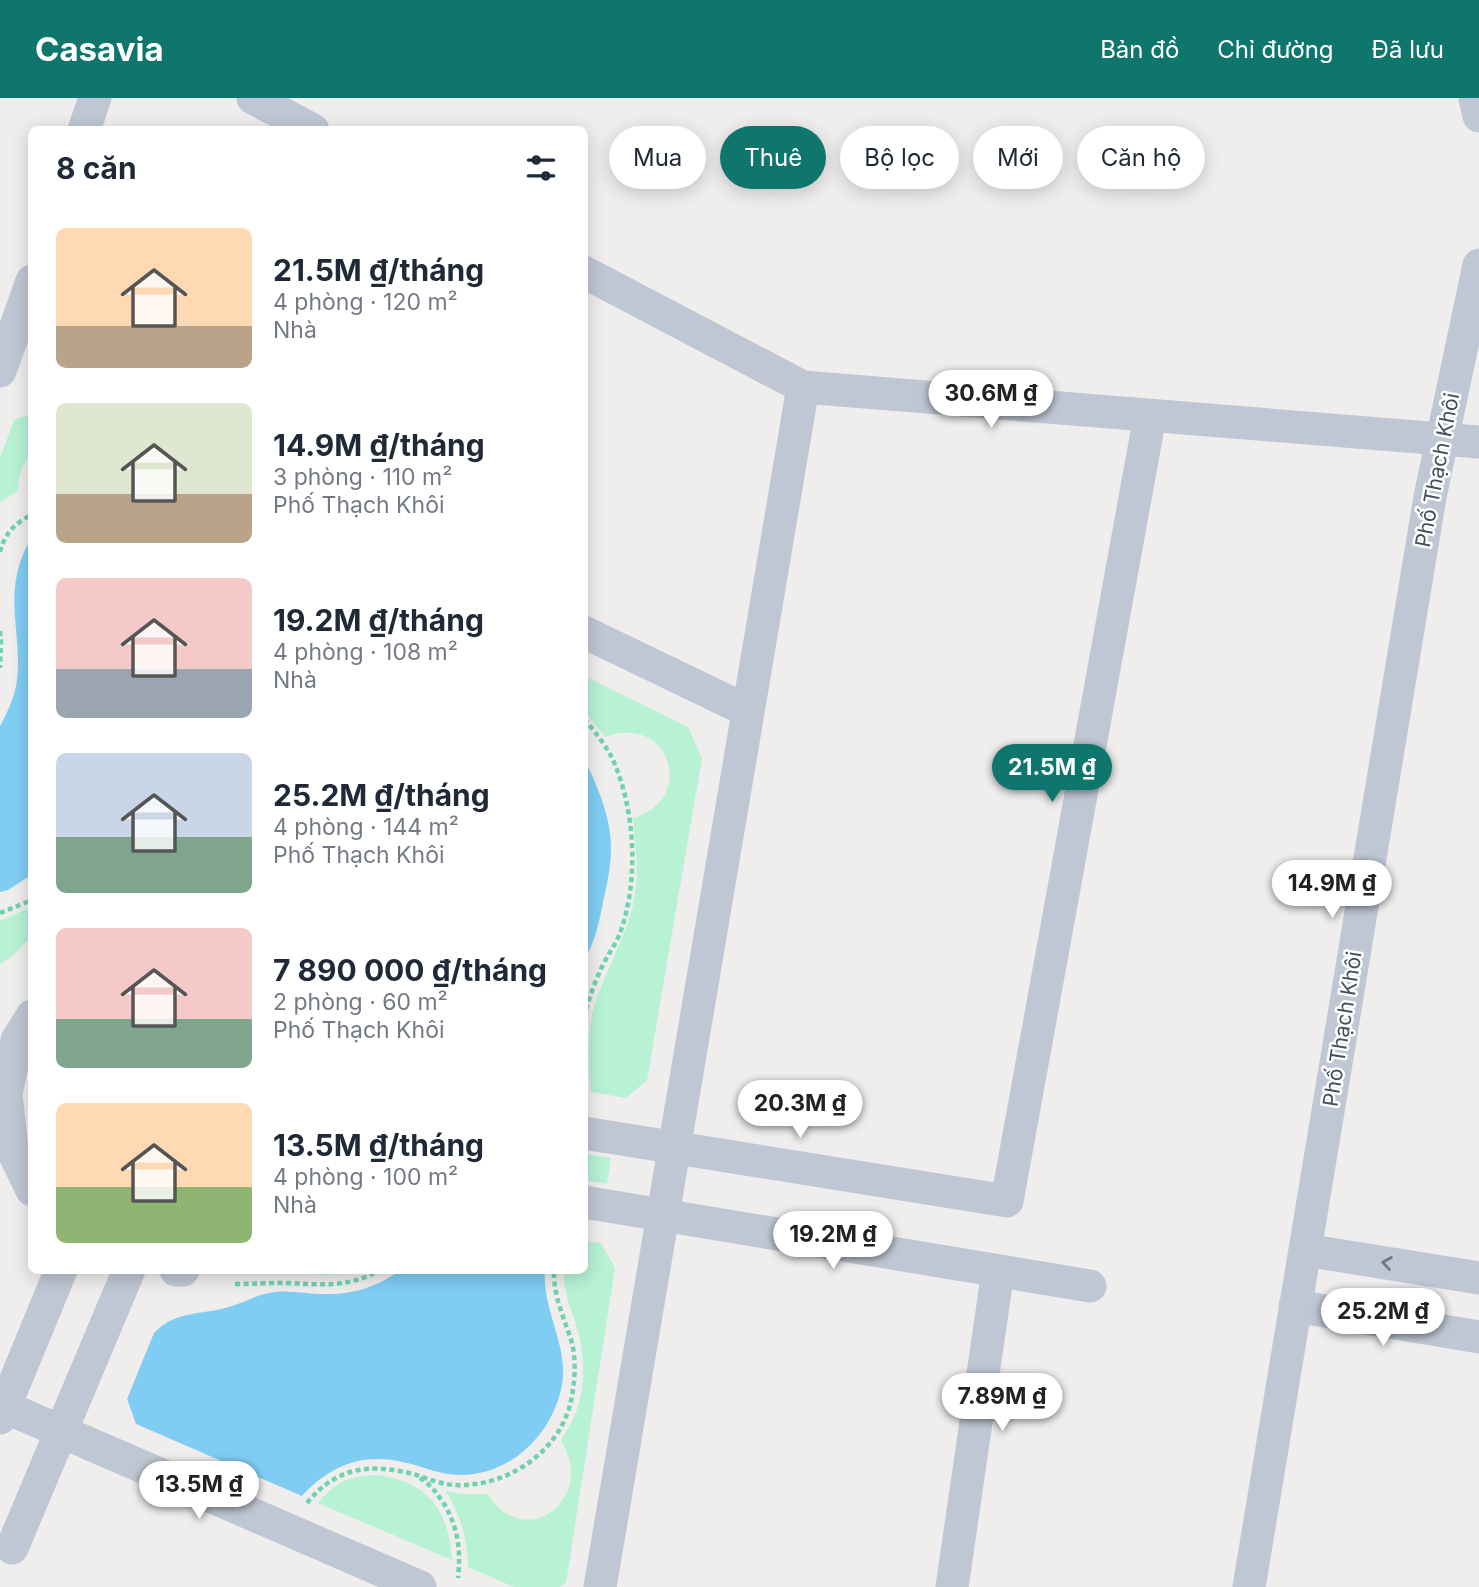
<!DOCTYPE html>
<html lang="vi">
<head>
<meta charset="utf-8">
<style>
  :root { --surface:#fff; --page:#f2f2f3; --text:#1f2937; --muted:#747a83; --accent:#0f766e }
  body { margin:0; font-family:Inter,sans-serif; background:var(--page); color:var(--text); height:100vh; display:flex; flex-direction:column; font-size:26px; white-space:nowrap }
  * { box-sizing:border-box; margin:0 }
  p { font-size:23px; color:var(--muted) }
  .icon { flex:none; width:38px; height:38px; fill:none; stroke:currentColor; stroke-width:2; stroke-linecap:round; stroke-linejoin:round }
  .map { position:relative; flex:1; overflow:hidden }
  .details { position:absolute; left:28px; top:28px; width:560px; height:1148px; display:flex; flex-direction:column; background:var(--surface); border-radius:10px; box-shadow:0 4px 18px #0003 }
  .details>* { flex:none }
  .banner { position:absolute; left:609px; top:28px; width:665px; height:63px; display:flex; gap:14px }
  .price { position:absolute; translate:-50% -60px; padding:0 16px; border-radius:24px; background:#fff; color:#222; font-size:23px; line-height:46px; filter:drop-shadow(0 2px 4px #0008) }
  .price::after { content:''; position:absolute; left:50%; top:42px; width:21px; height:16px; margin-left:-10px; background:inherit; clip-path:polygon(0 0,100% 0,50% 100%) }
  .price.on { background:var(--accent); color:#fff }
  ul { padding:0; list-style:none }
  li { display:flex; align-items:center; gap:21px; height:175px; padding:0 28px }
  li span { display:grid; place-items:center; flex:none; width:196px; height:140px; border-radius:10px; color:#555 }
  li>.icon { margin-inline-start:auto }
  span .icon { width:84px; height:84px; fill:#fffc; stroke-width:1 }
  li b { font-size:30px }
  h2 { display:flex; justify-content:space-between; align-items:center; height:84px; padding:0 28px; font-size:30px }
  .pill { padding:0 24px; border-radius:32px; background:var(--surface); box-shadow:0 4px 18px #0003; font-size:24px; line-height:63px }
  .pill.on { background:var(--accent); color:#fff }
  header { display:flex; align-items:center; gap:42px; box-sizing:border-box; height:98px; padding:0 35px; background:var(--accent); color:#fff }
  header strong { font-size:33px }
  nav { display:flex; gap:38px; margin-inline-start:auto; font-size:24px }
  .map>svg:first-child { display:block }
  .green { fill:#b7f2d5 }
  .water { fill:#80cdf3 }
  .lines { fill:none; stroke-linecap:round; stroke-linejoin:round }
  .path { stroke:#6cd3ad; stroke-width:4.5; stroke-dasharray:5 3.5; stroke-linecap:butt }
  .minor { stroke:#bfc7d4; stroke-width:33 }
  .oneway { stroke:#6f7886 }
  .labels { text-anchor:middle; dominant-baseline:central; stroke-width:5; stroke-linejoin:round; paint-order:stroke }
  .street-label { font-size:21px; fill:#444e5c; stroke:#fff }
</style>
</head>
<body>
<header>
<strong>Casavia</strong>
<nav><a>Bản đồ</a><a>Chỉ đường</a><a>Đã lưu</a></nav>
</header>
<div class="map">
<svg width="1479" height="1489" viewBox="0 0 1479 1489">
  <rect width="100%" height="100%" fill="#f0eded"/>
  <!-- green -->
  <path class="green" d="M31 316V357C21 368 18 379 18 393L0 404V360L14 322Z
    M584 578 688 629 702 660 647 982 626 1000 591 994C588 967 587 939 593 913 604 872 629 837 635 796 639 770 635 745 633 720 696 702 672 615 605 639L585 614Z
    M31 809V839L11 859 0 866V823Z
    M585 1056 611 1060 607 1086 585 1082Z
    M585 1143 601 1145 615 1170 566 1485 559 1489H514L468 1469C467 1441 461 1418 446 1393L462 1396H488C493 1403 498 1411 507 1416 538 1434 572 1407 571 1373 571 1362 566 1352 561 1342 565 1336 569 1329 572 1323 587 1294 585 1256 576 1226 570 1208 563 1192 564 1173L584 1172Z
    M296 1173V1172L355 1173 330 1177 292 1176Z
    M376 1377C428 1383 449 1412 452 1462L318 1405C335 1384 349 1378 376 1377Z"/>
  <!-- water -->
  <path class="water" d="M31 443V777L8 792 0 794V628C8 613 15 599 17 582 22 540 6 504 21 462 24 454 26 448 31 443Z
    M585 662C598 690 611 719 611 750 611 768 607 787 603 804 599 824 596 842 585 860Z
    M399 1173H545C542 1212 569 1248 562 1287 552 1340 504 1384 448 1376 434 1374 421 1368 407 1365 365 1354 331 1366 302 1398L136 1326 127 1301 154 1235C176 1212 202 1217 229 1209 244 1205 260 1195 275 1194 293 1192 311 1197 329 1196 354 1196 379 1188 399 1173Z"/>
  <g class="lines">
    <!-- path -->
    <path class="path" d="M0 454C6 433 14 427 32 416
      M0 533 1 542 0 570
      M584 621C594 632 603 644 610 656 636 707 640 787 618 840 614 848 609 855 605 863 596 880 589 900 584 919
      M0 815 32 802
      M235 1186C252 1186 268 1185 284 1185 321 1186 346 1191 380 1172
      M420 1380C430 1386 436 1394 443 1404 458 1429 461 1451 458 1480
      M307 1405C336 1369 370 1365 413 1376 426 1380 440 1386 454 1387 508 1390 563 1352 572 1298 575 1281 576 1262 572 1245 565 1221 553 1199 554 1172"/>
    <!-- minor -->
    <path class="minor" d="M253 0 313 32
      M1475 0 1479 18
      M84 32 95 0
      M584 174 803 289 1479 344
      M0 273 32 183
      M584 534 748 613
      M32 918 17 942 6 996 12 1051 32 1092
      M584 1035 1007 1103 1150 318
      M584 1104 1090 1188
      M1305 1152 1479 1180
      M176 1172H183
      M1295 1208 1479 1239
      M0 1307 420 1489
      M0 1320 61 1172
      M12 1450 129 1172
      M600 1489 803 289
      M952 1489 998 1173
      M1249 1489 1430 399 1479 167"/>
  </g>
  <!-- one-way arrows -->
  <defs><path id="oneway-chevron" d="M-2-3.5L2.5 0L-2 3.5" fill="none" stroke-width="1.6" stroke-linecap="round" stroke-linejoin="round" transform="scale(1.75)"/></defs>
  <use class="oneway" href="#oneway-chevron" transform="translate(1387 1165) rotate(-171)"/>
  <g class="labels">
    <!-- street labels -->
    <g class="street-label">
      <text transform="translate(1437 372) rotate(-79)">Phố Thạch Khôi</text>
      <text transform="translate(1342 931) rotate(-81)">Phố Thạch Khôi</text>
    </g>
  </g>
</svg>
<b class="price" style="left:991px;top:332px">30.6M ₫</b>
<b class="price on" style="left:1052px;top:706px">21.5M ₫</b>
<b class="price" style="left:1332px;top:822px">14.9M ₫</b>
<b class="price" style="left:800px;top:1042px">20.3M ₫</b>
<b class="price" style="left:833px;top:1173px">19.2M ₫</b>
<b class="price" style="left:1383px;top:1250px">25.2M ₫</b>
<b class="price" style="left:1002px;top:1335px">7.89M ₫</b>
<b class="price" style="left:199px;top:1423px">13.5M ₫</b>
<div class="banner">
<a class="pill">Mua</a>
<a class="pill on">Thuê</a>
<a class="pill">Bộ lọc</a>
<a class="pill">Mới</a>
<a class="pill">Căn hộ</a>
</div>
<section class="details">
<h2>8 căn<svg class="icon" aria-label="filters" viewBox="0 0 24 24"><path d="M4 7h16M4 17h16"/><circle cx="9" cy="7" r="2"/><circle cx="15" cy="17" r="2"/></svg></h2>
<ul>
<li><span style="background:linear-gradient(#ffd9b3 70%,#b9a48a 0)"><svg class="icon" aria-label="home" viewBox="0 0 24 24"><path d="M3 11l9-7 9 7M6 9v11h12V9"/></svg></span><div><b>21.5M ₫/tháng</b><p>4 phòng · 120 m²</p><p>Nhà</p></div></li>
<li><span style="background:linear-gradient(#dfe7d0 65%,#b9a48a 0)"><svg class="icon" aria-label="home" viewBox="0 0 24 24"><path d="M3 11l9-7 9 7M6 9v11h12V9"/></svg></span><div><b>14.9M ₫/tháng</b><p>3 phòng · 110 m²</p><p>Phố Thạch Khôi</p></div></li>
<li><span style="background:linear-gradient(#f6c9c9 65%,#9aa5b1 0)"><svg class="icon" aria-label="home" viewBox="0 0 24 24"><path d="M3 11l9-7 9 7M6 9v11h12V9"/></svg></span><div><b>19.2M ₫/tháng</b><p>4 phòng · 108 m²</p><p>Nhà</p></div></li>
<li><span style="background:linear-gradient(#c9d6e8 60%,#7fa58c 0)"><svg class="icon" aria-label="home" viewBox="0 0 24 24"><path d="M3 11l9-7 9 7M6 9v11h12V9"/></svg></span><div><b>25.2M ₫/tháng</b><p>4 phòng · 144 m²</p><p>Phố Thạch Khôi</p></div></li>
<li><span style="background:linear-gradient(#f6c9c9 65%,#7fa58c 0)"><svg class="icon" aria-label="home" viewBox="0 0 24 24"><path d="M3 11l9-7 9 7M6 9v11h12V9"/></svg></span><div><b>7 890 000 ₫/tháng</b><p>2 phòng · 60 m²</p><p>Phố Thạch Khôi</p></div></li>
<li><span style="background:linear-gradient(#ffd9b3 60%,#8fb573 0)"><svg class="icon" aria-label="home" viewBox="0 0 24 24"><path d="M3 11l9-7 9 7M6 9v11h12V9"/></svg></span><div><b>13.5M ₫/tháng</b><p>4 phòng · 100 m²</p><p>Nhà</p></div></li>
</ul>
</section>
</div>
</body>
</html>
